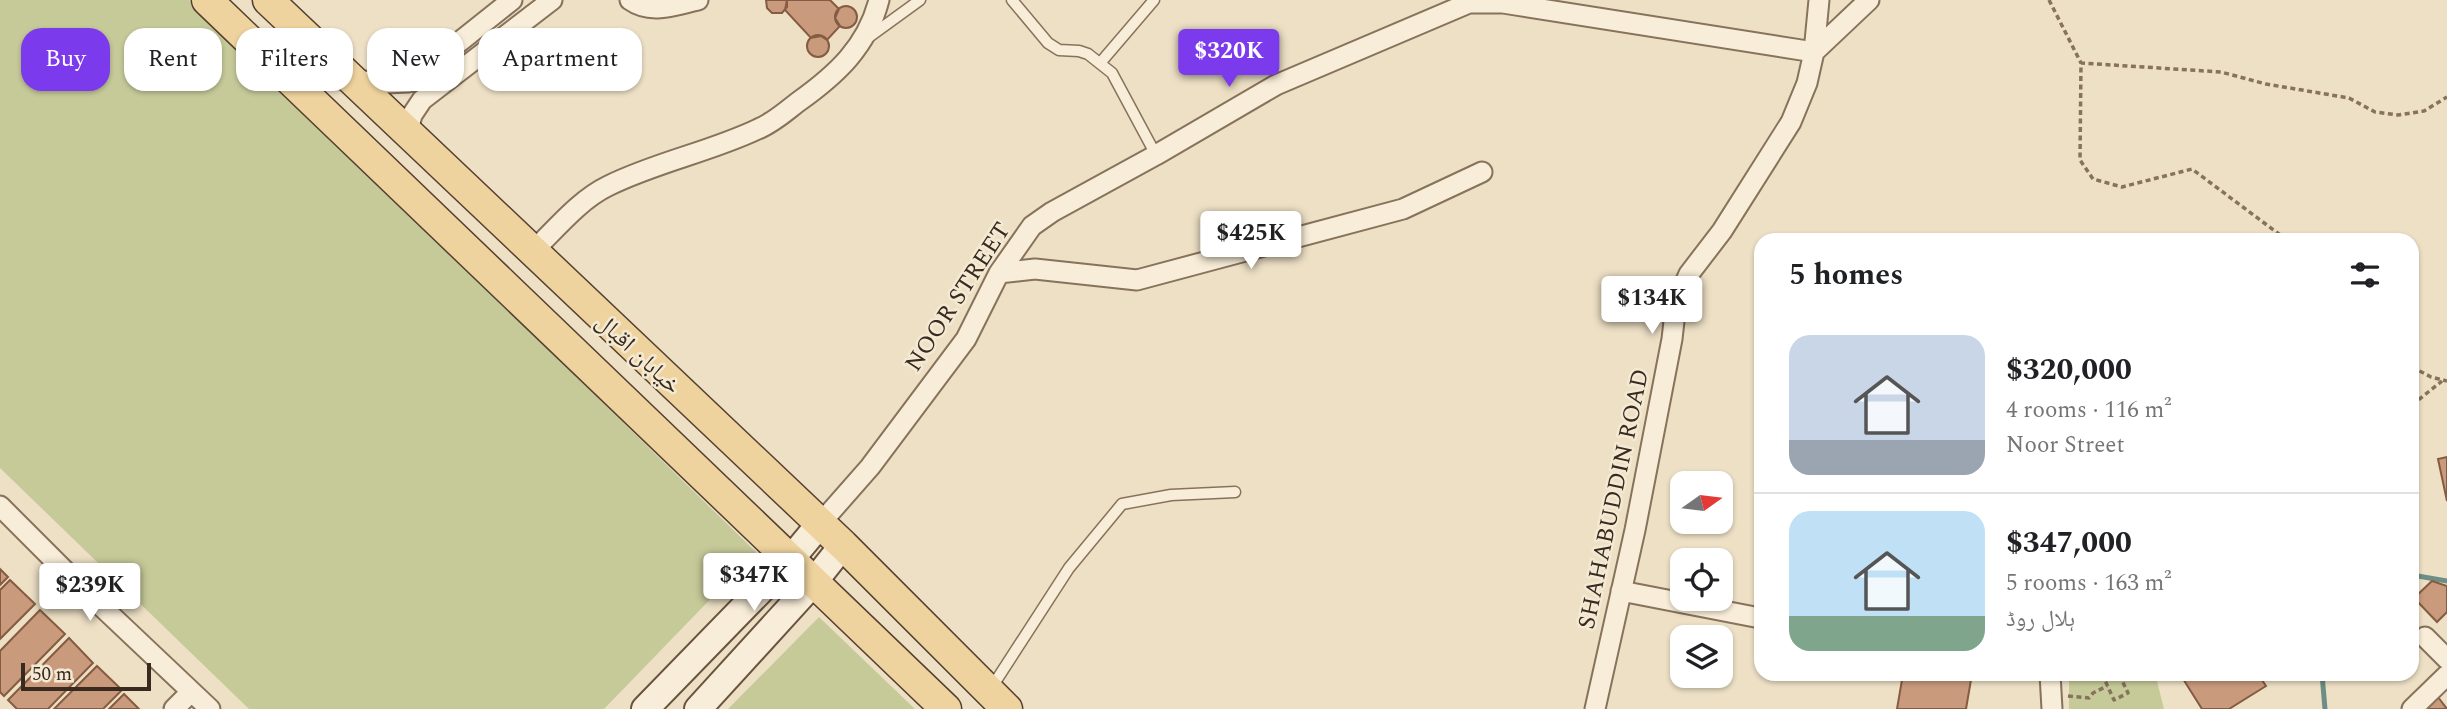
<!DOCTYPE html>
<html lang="en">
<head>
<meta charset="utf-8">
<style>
  :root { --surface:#fff; --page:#f6f6f6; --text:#202124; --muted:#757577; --line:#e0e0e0; --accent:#7c3aed }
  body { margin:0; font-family:Spectral,"Noto Naskh Arabic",serif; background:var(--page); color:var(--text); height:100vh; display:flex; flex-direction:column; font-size:26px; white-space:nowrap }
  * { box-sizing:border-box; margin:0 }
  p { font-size:23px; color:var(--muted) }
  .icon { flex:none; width:38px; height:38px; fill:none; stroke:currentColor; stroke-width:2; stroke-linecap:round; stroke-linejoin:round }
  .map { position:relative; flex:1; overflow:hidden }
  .drawer { position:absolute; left:1754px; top:233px; width:665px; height:448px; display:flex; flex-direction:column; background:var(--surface); border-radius:21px; box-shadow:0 2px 5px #0004 }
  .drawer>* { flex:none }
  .top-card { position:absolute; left:21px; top:28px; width:665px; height:63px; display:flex; gap:14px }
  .needle { width:46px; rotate:76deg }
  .fabs { position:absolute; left:1670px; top:471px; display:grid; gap:14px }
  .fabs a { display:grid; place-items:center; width:63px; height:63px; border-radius:14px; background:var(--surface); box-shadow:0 2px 5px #0004; font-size:35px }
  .scale { position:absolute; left:21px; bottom:18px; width:130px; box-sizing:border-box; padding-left:7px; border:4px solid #382a1f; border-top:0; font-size:19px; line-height:24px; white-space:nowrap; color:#382a1f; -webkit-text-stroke:5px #f4ead4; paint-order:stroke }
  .price { position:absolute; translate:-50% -60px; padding:0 16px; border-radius:7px; background:#fff; color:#222; font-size:23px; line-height:46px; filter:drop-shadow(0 2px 4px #0008) }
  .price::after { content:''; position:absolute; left:50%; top:42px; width:21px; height:16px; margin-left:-10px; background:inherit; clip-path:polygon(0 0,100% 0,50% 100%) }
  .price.current { background:var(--accent); color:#fff }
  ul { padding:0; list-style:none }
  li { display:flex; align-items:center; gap:21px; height:175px; padding:0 35px }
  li+li { border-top:2px solid var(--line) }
  li span { display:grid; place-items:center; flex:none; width:196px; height:140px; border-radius:21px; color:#555 }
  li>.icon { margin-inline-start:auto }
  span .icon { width:84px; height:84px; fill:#fffc; stroke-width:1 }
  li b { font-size:30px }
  h2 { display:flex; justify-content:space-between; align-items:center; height:84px; padding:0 35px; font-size:30px }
  .tag { padding:0 24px; border-radius:21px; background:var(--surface); box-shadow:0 2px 5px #0004; font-size:24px; line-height:63px }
  .tag.current { background:var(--accent); color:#fff }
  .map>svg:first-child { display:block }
  .green { fill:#c6ca99 }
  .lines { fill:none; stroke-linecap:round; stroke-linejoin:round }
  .stream { stroke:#6e8e85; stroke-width:5 }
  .building { fill:#c99a7c; stroke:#855b42; stroke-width:2 }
  .lane-casing { stroke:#87725c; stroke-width:13 }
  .street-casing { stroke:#87725c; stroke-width:23 }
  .secondary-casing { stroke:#69533f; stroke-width:30 }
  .primary-casing { stroke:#554030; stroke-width:33 }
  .path { stroke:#87725c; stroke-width:3.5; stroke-dasharray:5 3.5; stroke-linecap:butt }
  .lane { stroke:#f8edd8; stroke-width:10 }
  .street { stroke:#f8edd8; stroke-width:19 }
  .secondary { stroke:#f8edd8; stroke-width:26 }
  .primary { stroke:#eed39e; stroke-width:30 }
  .labels { text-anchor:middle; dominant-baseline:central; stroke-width:5; stroke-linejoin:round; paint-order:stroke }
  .street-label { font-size:24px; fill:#382a1f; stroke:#f4ead4 }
</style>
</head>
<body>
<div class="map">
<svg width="2447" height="709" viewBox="0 0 2447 709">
  <rect width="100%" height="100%" fill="#ede0c5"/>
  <!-- green -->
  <path class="green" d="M0 0H189L756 552 604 709H249L0 468Z
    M819 617 915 709H728Z
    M2069 674H2153L2157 681 2164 709H2069Z"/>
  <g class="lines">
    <!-- stream -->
    <path class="stream" d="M2412 575 2447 581
      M2322 674 2325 709"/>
  </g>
  <!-- building -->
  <path class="building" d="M766 0H787V7L782 13H772L767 8Z
    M787 0H830L839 9 835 18 840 26 827 40 821 36 811 38 785 10Z
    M835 17a11 11 0 1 1 22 0a11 11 0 1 1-22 0Z
    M807 46a11 11 0 1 1 22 0a11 11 0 1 1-22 0Z
    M2447 457V501L2438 459Z
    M0 569 8 577 0 585Z
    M10 580 35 604 0 639V590Z
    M2432 581 2447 586V612L2437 622 2414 598Z
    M40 610 65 634 4 696 0 692V651Z
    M69 638 93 663 48 709H17L8 700Z
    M97 666 122 690 103 709H54Z
    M1903 674H1972L1966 709H1897Z
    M2180 674H2258L2266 686 2229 709H2202Z
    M124 694 139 709H109Z
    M2438 697 2447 709H2425Z"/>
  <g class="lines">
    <defs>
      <path id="lane" d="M1012 0 1048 43 1059 50 1079 51 1088 54 1112 73 1156 155
        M869 37 920 0
        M1101 62 1154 0
        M990 690 1069 568 1122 504 1171 495 1235 492"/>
      <path id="street" d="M630 0C651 15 675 5 698 0
        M352 80 385 83 409 82 512 0
        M407 134 412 115 422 100 552 0
        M532 252C555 230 579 200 608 186 656 162 710 152 758 129 773 123 785 112 798 102 836 75 867 47 879 0
        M999 273 1035 269 1137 280 1403 209 1482 172
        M0 506 82 588 210 709
        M819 525 870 467 966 339 999 273 1032 226 1052 212 1156 155 1276 85 1469 3H1503L1814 52 1869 0
        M1621 591 1760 618
        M2425 637 2447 659
        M2050 674 2052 709
        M174 709 191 692
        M1595 709 1635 530 1672 339 1676 303 1689 274 1722 231 1791 122 1807 83 1814 52 1819 0
        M2412 709 2447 675"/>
      <path id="secondary" d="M645 709 790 560 819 525
        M698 709 813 583 843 545"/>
      <path id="primary" d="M207 0 946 709
        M268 0 843 545 1007 709"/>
    </defs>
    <!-- lane casing -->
    <use href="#lane" class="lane-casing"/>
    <!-- street casing -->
    <use href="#street" class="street-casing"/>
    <!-- secondary casing -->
    <use href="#secondary" class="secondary-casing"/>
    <!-- primary casing -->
    <use href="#primary" class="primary-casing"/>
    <!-- path -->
    <path class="path" d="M2049 0 2081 63
      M2287 240 2192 169 2122 187 2093 179 2080 160 2081 63 2221 72 2266 84 2349 98 2375 112 2398 115 2424 111 2447 97
      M2412 367 2431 377 2447 381
      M2412 405 2442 381
      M2102 674 2114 700 2128 693 2119 674
      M2068 696 2089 698 2093 693 2107 686"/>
    <!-- lane -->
    <use href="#lane" class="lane"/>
    <!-- street -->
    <use href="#street" class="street"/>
    <!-- secondary -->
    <use href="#secondary" class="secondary"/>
    <!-- primary -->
    <use href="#primary" class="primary"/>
  </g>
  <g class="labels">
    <!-- street labels -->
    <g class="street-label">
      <text transform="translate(958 297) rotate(-57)">NOOR STREET</text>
      <text transform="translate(638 354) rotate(43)">خیابان اقبال</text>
      <text transform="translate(1614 499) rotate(-78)">SHAHABUDDIN ROAD</text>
    </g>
  </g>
</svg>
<div class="fabs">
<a><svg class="needle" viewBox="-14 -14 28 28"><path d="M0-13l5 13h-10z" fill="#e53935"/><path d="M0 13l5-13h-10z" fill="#757577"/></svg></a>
<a><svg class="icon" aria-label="locate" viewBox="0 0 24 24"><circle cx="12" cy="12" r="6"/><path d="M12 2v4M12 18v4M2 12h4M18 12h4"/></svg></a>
<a><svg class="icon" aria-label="layers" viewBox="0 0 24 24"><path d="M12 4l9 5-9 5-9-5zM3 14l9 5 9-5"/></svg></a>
</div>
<div class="scale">50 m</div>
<b class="price current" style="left:1229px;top:89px">$320K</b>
<b class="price" style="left:1251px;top:271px">$425K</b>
<b class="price" style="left:1652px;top:336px">$134K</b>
<b class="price" style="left:754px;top:613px">$347K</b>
<b class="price" style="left:90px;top:623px">$239K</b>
<div class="top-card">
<a class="tag current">Buy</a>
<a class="tag">Rent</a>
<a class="tag">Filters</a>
<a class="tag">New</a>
<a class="tag">Apartment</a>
</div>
<section class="drawer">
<h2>5 homes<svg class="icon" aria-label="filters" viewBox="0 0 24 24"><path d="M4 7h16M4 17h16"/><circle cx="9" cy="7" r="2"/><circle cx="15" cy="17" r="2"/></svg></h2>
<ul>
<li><span style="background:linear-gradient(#c9d6e8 75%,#9aa5b1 0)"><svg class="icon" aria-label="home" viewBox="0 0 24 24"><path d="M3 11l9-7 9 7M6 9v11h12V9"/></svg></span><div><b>$320,000</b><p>4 rooms · 116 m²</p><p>Noor Street</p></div></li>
<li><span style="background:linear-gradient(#bfe0f5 75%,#7fa58c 0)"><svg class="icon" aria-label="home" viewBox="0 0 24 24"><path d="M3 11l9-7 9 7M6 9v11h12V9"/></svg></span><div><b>$347,000</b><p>5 rooms · 163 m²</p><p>ہلال روڈ</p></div></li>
</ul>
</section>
</div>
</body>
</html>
